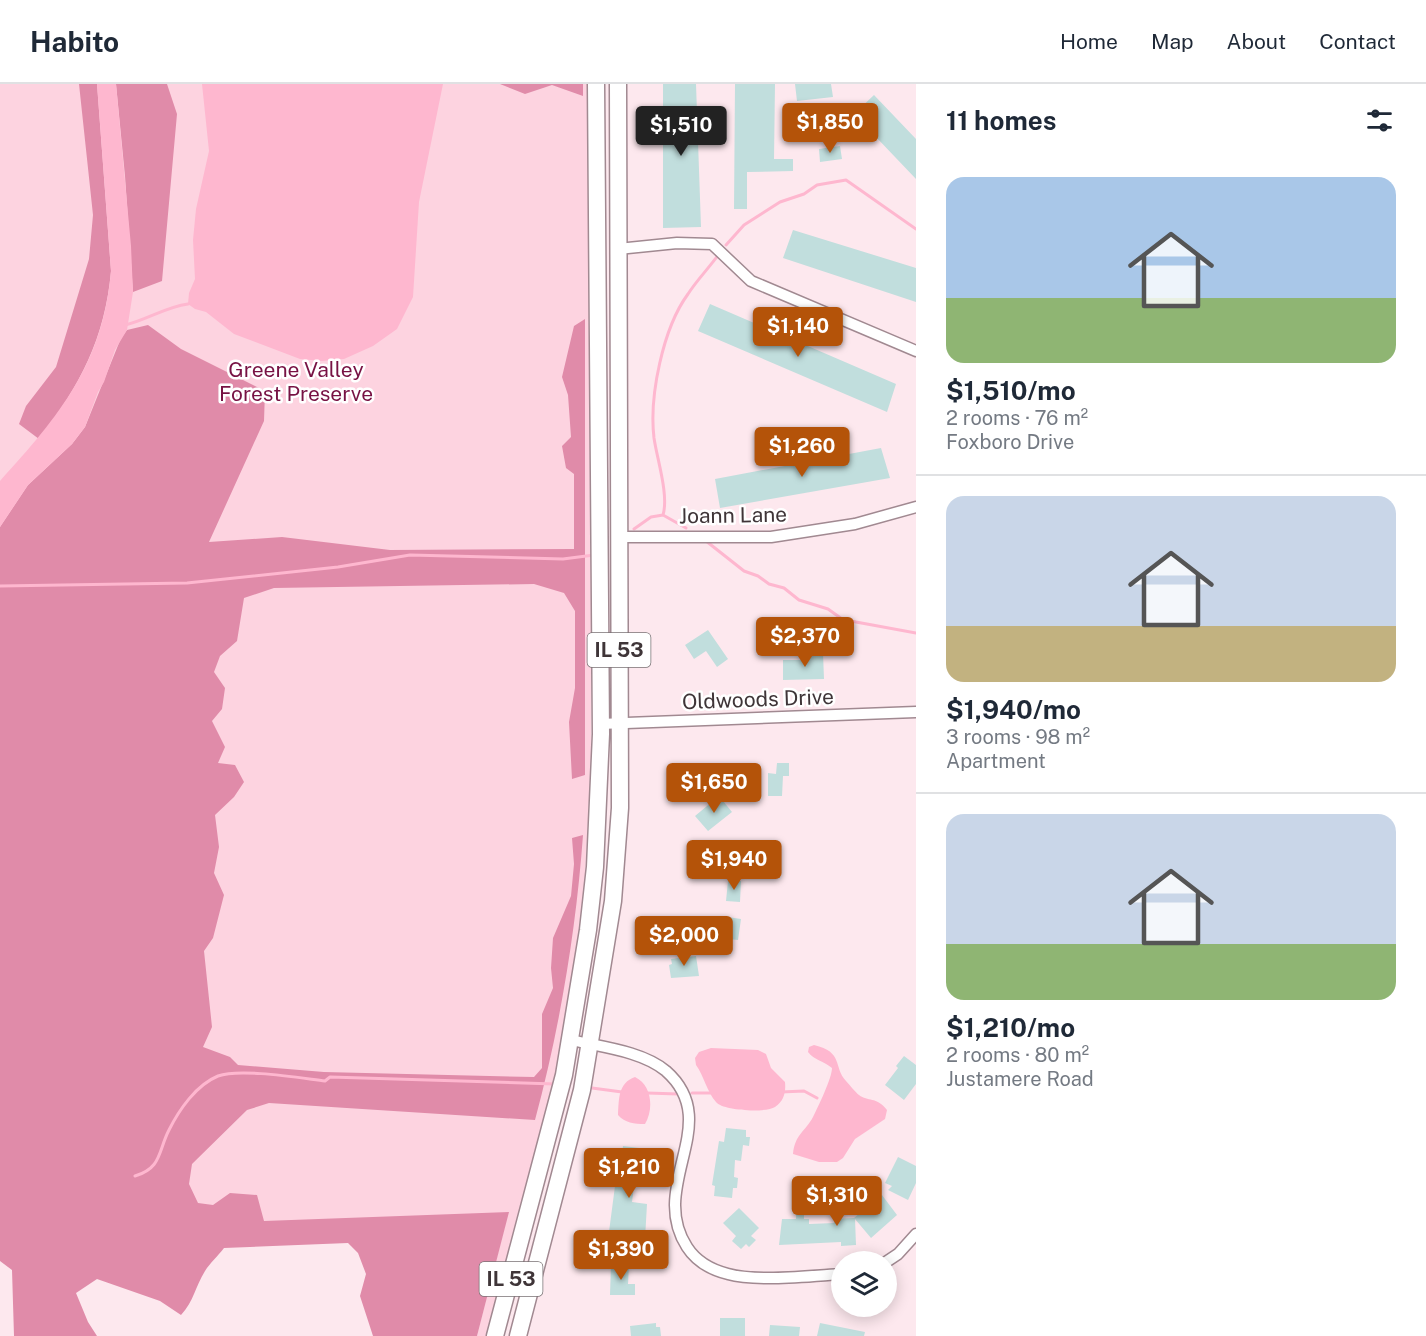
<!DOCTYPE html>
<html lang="en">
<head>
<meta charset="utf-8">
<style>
  :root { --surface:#fff; --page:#f2f2f3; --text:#1f2937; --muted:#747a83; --line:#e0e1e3; --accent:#b45309 }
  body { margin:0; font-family:"Public Sans",sans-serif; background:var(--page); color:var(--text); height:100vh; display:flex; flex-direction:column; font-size:22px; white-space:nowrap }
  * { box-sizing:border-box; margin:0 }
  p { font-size:20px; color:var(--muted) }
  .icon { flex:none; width:33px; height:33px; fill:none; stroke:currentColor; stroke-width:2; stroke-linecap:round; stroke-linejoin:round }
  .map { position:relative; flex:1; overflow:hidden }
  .side { display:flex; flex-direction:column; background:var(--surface); width:510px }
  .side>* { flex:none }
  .buttons { position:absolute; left:831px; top:1167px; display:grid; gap:12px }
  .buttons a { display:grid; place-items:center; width:66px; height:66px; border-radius:50%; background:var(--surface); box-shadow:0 3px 15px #0003; font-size:30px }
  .price { position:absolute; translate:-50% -51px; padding:0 14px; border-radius:6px; background:var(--accent); color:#fff; font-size:20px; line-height:39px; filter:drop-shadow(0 2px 3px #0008) }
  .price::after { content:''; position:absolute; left:50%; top:36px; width:18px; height:14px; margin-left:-9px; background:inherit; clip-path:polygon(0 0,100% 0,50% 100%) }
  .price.current { background:#222; color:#fff }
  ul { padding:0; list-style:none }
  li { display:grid; align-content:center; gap:12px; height:318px; padding:0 30px }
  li+li { border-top:2px solid var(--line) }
  li span { display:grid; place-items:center; height:186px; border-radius:18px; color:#555 }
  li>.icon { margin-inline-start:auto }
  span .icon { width:108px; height:108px; fill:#fffc; stroke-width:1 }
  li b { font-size:26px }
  h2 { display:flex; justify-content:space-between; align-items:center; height:72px; padding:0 30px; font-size:26px }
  header { display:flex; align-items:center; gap:36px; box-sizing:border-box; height:84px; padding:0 30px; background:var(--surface); border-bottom:2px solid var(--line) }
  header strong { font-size:28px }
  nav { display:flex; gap:33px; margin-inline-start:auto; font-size:21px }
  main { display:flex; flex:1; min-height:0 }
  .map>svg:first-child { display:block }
  .green { fill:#fdd3e0 }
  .forest { fill:#e08ba9 }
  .water { fill:#feb7cf }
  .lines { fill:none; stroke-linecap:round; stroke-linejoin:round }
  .stream { stroke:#feb7cf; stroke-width:3 }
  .building { fill:#c1dedd }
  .street-casing { stroke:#a18991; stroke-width:13 }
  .primary-casing { stroke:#a18991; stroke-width:19 }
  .street { stroke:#fff; stroke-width:10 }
  .primary { stroke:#fff; stroke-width:16 }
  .labels { text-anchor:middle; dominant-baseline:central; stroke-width:5; stroke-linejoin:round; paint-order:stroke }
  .shield { fill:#fff; stroke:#797274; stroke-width:1.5 }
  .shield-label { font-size:20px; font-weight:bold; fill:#3f3538 }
  .park-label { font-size:21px; fill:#771244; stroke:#fff }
  .street-label { font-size:21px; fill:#3f3538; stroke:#fff }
</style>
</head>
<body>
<header>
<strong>Habito</strong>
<nav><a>Home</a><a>Map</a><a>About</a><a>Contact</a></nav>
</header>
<main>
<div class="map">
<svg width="916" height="1252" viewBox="0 0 916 1252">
  <rect width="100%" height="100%" fill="#fde8ee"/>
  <!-- green -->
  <path class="green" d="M0 0H592L591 679 582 849 558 987 487 1252H477L505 1142 0 1159Z"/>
  <!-- forest -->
  <path class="forest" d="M79 0H97L111 187C105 254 80 302 39 355L19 340 26 322 56 283 89 175 93 131Z
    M116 0H167L177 30 162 197 133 208 125 92Z
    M500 0H583V12L552 1 525 10Z
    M585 235V691L572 695 569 638 575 604V527L564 509 534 500 274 504 244 514 237 557 220 572 214 588 225 604 222 625 212 637 225 663 218 679 235 681 244 698 234 713 215 731 219 763 214 789 224 811 213 854 204 867 212 943 203 963 230 973 238 981 324 988 534 993 542 984V930L553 904 551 884 553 854 571 812 574 780 572 754 583 751C576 847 560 943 535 1036L269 1019 247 1026 192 1080 189 1100 198 1119 213 1121 230 1109 257 1111 264 1137 509 1128 477 1252H373L360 1212 366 1190 358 1169 348 1159 224 1164C218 1172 210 1179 205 1187 195 1203 194 1217 181 1231L160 1217 97 1195 76 1209 88 1238 97 1252H14L12 1186 0 1177V443L28 401 72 360 85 343 121 254 127 246 148 241 181 265 265 307 264 337 209 458 282 453 390 466 574 465V390L566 384 562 362 571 353 568 311 562 293 574 242Z"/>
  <!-- water -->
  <path class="water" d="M97 0H116L131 162 133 208 127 246 115 266 104 298 98 308 85 343 72 360 28 401 0 443V397C60 331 103 279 111 187Z
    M202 0H443L419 118 413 213 397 245 373 262 344 275 322 277 300 275 234 250 206 228 195 225 188 220 189 209 195 195 193 156 196 125 209 67Z
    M814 961C844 968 833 983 846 997 850 1001 855 1008 859 1011 868 1018 876 1012 887 1026L885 1035 855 1055 843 1074 837 1078H819L793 1070C795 1050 805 1048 813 1033 818 1023 832 994 832 984 824 977 814 976 808 968L809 963Z
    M711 964 758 966 766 970 771 984 785 998C786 1008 784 1017 775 1023 766 1029 723 1027 716 1018 707 1008 704 992 696 981L695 974 699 968Z
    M635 993C652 1001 654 1025 645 1040 634 1040 625 1039 618 1031 619 1015 618 999 635 993Z"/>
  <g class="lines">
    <!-- stream -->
    <path class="stream" d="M726 161 744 141 780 118 804 110 817 101 846 96 916 145
      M125 241C147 236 165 223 188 220
      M663 431C669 411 657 375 654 354 649 312 663 244 688 210 697 196 709 184 719 170
      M634 445 651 433 663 431 686 444
      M706 457 744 487 758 492 769 500 784 504 799 516 828 525 842 535 856 538 916 549
      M0 502 187 499 338 483 410 471 563 475 594 471
      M592 1004 622 1008
      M781 1008 804 1007 817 1014
      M647 1009 678 1010
      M692 1009H715
      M135 1092C162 1084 158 1067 169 1046 179 1026 196 1001 218 992 240 984 300 994 325 997L330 993 555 1000"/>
  </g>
  <!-- building -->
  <path class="building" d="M663 0H696L701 143 663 144Z
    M735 0H775L774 75H793V87L747 88V125H734Z
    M795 0H831L833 13 797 17Z
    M874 11 916 55V95L854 30Z
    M840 62 842 75 820 78 819 65Z
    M793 146 916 184V218L783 174Z
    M710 220 896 300 887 328 698 247Z
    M881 364 890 394 720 424 715 395Z
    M708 546 728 575 717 583 706 567 694 575 685 561Z
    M823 569 824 595 783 596V576H807V570Z
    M777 679H789V692H783L782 712H768V689L776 690Z
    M719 712 732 728 708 747 695 732Z
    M728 797H741L740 818 726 817Z
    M721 832 741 835 738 856 719 854Z
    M696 872 699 892 671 894 669 881 672 880 671 875Z
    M904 972 916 981V1000L904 1016 885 1001 898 984 896 982Z
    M726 1044 746 1046V1053H750L749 1062 743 1061 741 1077 735 1076 734 1093 738 1094 737 1104H733L732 1114 714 1112 715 1102 712 1101 719 1057 724 1058Z
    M623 1062 655 1066 654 1078 647 1077 644 1095 635 1094 632 1118 647 1120 645 1155 629 1154 628 1165 607 1163 615 1102H618Z
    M898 1073 916 1082V1099L908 1116 888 1106 892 1102 885 1099Z
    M882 1111 897 1131 871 1154 855 1135 856 1161 841 1162V1158L779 1161 782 1135H796V1129H804V1135H809V1140L834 1139V1135L854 1134Z
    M739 1124 759 1144 751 1152 756 1156 749 1163 746 1160 741 1165 732 1157 736 1152 723 1139Z
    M611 1181H629L628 1200H635V1211H610Z
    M720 1234H745V1252H720Z
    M656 1239V1243H660L661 1252H631L630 1242Z
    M820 1239 865 1248 864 1252H817Z
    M770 1241 800 1243 799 1252H769Z"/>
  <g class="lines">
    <defs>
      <path id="street" d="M618 165 677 159 712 160 751 197 916 267
        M619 453H771L855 440 916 423
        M600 640 916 628
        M571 956C601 963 642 967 666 987 725 1039 647 1101 687 1163 696 1177 712 1186 728 1190 757 1198 810 1192 842 1190
        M886 1178 898 1170 916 1150"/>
      <path id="primary" d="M495 1252 564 991 588 846 595 783 601 650 596 0
        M518 1252 582 1006 613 817 620 724 618 0"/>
    </defs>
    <!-- street casing -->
    <use href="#street" class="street-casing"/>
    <!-- primary casing -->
    <use href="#primary" class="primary-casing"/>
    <!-- street -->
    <use href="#street" class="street"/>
    <!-- primary -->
    <use href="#primary" class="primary"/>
  </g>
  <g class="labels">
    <!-- shield labels -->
    <g class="shield">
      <rect x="587.5" y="549" width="63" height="34" rx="4.5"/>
      <rect x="479.5" y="1178" width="63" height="34" rx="4.5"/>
    </g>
    <g class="shield-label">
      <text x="619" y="566">IL 53</text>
      <text x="511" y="1195">IL 53</text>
    </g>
    <!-- park labels -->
    <g class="park-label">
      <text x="296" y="285">Greene Valley<tspan x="296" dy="24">Forest Preserve</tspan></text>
    </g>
    <!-- street labels -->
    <g class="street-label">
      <text transform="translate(733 431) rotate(-1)">Joann Lane</text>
      <text transform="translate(758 615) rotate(-2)">Oldwoods Drive</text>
    </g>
  </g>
</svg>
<div class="buttons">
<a><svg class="icon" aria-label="layers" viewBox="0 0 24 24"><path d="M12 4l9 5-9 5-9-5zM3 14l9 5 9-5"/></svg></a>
</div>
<b class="price" style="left:830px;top:70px">$1,850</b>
<b class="price current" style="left:681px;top:73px">$1,510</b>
<b class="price" style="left:798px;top:274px">$1,140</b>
<b class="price" style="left:802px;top:394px">$1,260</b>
<b class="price" style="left:805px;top:584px">$2,370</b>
<b class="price" style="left:714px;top:730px">$1,650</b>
<b class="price" style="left:734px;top:807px">$1,940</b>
<b class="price" style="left:684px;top:883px">$2,000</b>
<b class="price" style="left:629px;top:1115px">$1,210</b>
<b class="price" style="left:837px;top:1143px">$1,310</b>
<b class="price" style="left:621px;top:1197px">$1,390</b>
</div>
<section class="side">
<h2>11 homes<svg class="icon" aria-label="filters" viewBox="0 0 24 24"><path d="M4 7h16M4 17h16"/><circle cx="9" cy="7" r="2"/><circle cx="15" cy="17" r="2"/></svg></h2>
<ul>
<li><span style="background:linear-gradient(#a9c7e8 65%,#8fb573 0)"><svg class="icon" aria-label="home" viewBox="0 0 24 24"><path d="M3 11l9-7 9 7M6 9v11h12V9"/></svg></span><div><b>$1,510/mo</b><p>2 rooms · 76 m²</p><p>Foxboro Drive</p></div></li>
<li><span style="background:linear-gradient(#c9d6e8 70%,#c2b280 0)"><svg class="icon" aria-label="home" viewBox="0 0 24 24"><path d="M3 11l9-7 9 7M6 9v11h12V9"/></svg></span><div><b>$1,940/mo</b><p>3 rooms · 98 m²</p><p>Apartment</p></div></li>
<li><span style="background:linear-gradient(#c9d6e8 70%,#8fb573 0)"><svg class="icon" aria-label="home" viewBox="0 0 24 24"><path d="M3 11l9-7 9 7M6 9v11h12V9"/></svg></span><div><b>$1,210/mo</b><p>2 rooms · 80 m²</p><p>Justamere Road</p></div></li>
</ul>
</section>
</main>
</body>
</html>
